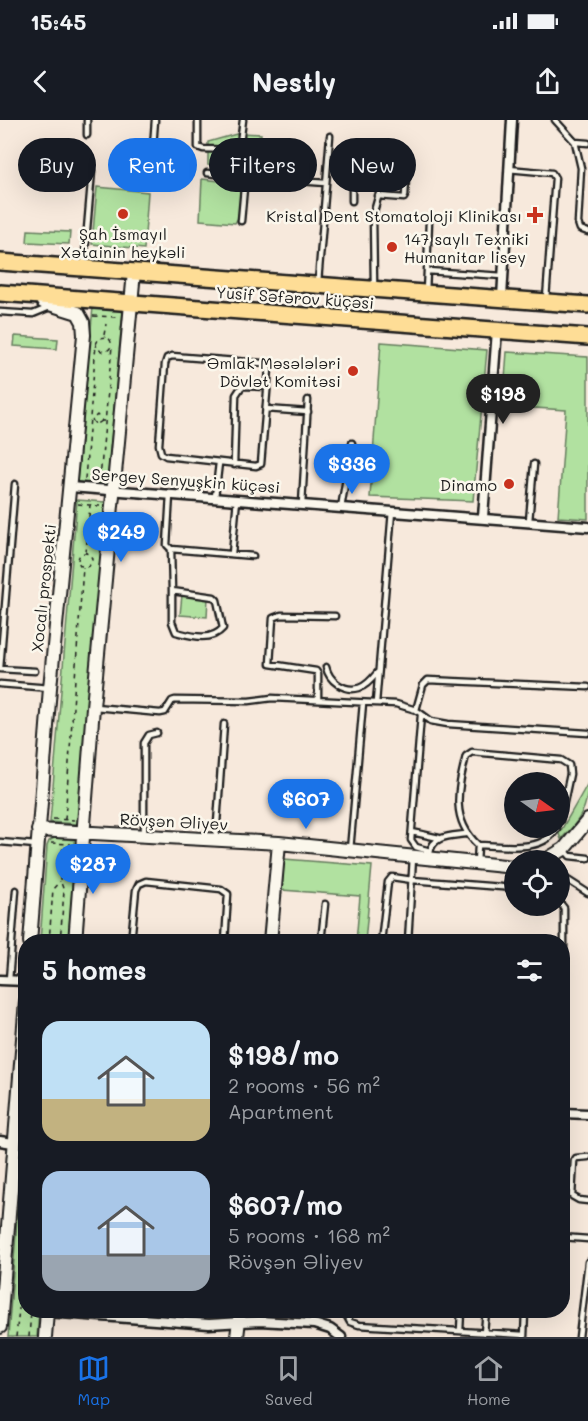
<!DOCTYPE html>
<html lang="en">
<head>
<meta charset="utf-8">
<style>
  :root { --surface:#171b24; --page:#20242c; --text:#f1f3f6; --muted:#9ea1a6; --line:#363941; --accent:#1a73e8 }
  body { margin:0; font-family:Mali,sans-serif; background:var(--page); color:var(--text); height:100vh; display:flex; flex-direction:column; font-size:22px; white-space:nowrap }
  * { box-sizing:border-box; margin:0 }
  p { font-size:20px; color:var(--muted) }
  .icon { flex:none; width:33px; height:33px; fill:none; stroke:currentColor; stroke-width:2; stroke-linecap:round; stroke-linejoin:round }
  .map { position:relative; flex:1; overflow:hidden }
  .side { position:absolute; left:18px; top:814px; width:552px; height:384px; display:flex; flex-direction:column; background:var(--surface); border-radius:24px; box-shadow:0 6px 24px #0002 }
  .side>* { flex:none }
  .hud { position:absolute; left:18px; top:18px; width:552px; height:54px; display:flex; gap:12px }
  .needle { width:39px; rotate:104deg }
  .fabs { position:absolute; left:504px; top:652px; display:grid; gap:12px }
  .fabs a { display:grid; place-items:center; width:66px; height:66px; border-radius:50%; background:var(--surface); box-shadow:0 6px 24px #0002; font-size:30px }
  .price { position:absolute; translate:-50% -51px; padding:0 14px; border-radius:21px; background:var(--accent); color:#fff; font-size:20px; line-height:39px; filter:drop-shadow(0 2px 3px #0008) }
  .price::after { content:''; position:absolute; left:50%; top:36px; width:18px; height:14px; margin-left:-9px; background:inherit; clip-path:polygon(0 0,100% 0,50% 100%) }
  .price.on { background:#222; color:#fff }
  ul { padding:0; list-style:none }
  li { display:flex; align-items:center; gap:18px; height:150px; padding:0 24px }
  li span { display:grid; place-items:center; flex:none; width:168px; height:120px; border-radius:18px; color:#555 }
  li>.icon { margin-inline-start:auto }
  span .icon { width:72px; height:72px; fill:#fffc; stroke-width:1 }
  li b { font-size:26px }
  h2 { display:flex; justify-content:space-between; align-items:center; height:72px; padding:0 24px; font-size:26px }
  .pill { padding:0 21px; border-radius:27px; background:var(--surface); box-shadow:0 6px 24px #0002; font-size:21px; line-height:54px }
  .pill.on { background:var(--accent); color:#fff }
  .status { display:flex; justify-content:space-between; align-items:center; height:42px; padding:0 30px; background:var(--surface); direction:ltr }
  .status svg { height:16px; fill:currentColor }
  header { display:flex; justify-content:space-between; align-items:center; height:78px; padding:0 24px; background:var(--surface); font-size:27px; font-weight:800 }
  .menu { display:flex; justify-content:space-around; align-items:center; height:84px; border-top:2px solid var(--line); background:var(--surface); font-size:16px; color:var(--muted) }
  .menu a { display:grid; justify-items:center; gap:3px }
  .menu .on { color:var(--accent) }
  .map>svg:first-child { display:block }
  .green { fill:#b1e1a0; stroke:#667e5e; stroke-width:1.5 }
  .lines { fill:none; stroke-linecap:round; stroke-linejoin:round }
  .lane-casing { stroke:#1c1c1c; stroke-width:9 }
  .street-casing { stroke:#1c1c1c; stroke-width:13 }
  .secondary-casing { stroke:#1c1c1c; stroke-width:16 }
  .highway-casing { stroke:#1c1c1c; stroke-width:20 }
  .path { stroke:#1c1c1c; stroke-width:1.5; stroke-dasharray:4.5 4.5; stroke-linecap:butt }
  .lane { stroke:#fbf7ec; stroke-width:4.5 }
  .street { stroke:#fbf7ec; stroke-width:8 }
  .secondary { stroke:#fbf7ec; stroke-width:12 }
  .highway { stroke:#fedd96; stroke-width:15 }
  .poi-dot { fill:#c8321e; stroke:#fbf7ec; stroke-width:2 }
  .labels { text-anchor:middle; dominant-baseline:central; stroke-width:5; stroke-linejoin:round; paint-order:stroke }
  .poi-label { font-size:16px; fill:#1c1c1c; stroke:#fbf7ec; text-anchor:end }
  .street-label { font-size:16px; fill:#1c1c1c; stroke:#fbf7ec }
</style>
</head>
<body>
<div class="status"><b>15:45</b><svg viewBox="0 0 49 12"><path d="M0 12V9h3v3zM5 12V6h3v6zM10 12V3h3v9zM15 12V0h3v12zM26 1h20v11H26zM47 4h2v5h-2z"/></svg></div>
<header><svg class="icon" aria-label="back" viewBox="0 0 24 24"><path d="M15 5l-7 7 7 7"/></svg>Nestly<svg class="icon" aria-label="share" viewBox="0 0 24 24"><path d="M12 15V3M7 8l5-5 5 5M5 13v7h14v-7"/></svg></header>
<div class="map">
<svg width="588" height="1217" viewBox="0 0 588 1217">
  <rect width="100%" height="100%" fill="#f7e9dc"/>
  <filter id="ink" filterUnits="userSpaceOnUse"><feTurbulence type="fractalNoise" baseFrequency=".0167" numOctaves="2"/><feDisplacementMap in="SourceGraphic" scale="12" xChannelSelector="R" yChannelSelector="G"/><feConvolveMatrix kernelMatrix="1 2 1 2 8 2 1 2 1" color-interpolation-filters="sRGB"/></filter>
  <g filter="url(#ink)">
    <!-- green -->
    <path class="green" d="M240 13 261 14 259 51 208 45V22Z
      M202 59 246 64 243 89 235 103 200 100Z
      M97 67 148 72 144 129 92 124Z
      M28 110 70 112 69 124 27 122Z
      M93 187 123 189 107 365 77 362Z
      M15 216 58 219 57 229 14 226Z
      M381 222 487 230 473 381 370 377Z
      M507 232 588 237V399L558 397 566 290 503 286Z
      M77 380 105 382 78 704 50 702Z
      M182 475 208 477 207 497 180 495Z
      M588 663C588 688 579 702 561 719L559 714Z
      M54 718 76 720 68 822H40L47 726 49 721Z
      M284 739 372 746 365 822H356L360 776 282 770Z
      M25 997 26 1191H39L37 1217H8Z"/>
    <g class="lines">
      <defs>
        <path id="lane" d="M198 0V27L203 29 236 30 240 23 243 0
          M555 0 575 22 588 23
          M87 15V0
          M575 22 581 48 578 103 580 109 588 112
          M152 40 155 0
          M508 49 552 53 555 58 546 179
          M207 53 245 57
          M393 56 395 36
          M378 76 404 78 405 76 406 58 382 56
          M352 81V60L355 55 382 56 383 60 373 95 374 166
          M241 101 245 57 326 63
          M84 144 92 51
          M427 151 429 101
          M318 162 330 16
          M426 171 427 151 503 156
          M0 192 33 194 50 187
          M172 236 262 243 267 245 269 249 261 344 256 346 166 336 161 333 159 325 165 244 167 238Z
          M266 289 308 292
          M234 345 236 275 242 266 268 267
          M170 375 167 425 171 429 253 436
          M215 377 219 343
          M302 384 308 280
          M341 388 352 323
          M529 401 534 344
          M171 429 172 471
          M232 434 237 379
          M172 471 214 477 217 480 223 508C211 522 192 516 176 512L172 502Z
          M326 547C329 561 344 572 359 568 366 566 373 558 377 553
          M0 548 15 364
          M0 549 35 551
          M0 564 50 568
          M318 580V554L316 551 270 544 273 498 281 495 335 496
          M376 583 392 391
          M95 587 160 593 165 592 172 581 175 580 249 581 272 578 396 584 416 590 431 601 448 604 588 613
          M416 590 423 565 428 560 588 567
          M421 595 411 720 416 727 430 731
          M557 708C543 734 502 725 478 725 450 699 458 669 466 636L472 632 561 640 569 645 570 654 560 701
          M412 712 439 718
          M144 715V623L149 615 157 613
          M216 718 224 604
          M0 722 36 725
          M564 729 570 736 588 738
          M350 730 363 583
          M430 733C432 715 452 716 466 714
          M477 743 478 725
          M560 755 588 773
          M560 783 564 788V830
          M131 822 136 770 139 764 146 761 221 769 228 774 225 822
          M321 822 325 784
          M381 822 388 762 392 757 412 760 514 768
          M408 822 413 737
          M9 860 16 770
          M588 1037 576 1038 574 1041 572 1076 579 1080 588 1081
          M562 1117 588 1119
          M344 1191 350 1202 359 1205 524 1215
          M460 1211 461 1191
          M484 1213 486 1191
          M524 1217 525 1191
          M579 1217 588 1142"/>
        <path id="street" d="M502 178 512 0
          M70 367 588 407
          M483 397 497 210
          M0 860 26 861
          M562 993 588 994
          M0 1021 13 1023
          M47 1192 209 1204 259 1201 314 1204 330 1209 341 1217"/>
        <path id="secondary" d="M38 710 279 723 514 747
          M544 741 564 729 588 700
          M30 822 50 568 84 215 83 202 78 193 43 182
          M75 822 93 587 134 152
          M270 822 279 723
          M0 1207 26 881
          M45 1217 47 1191
          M237 1217 240 1191"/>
        <path id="highway" d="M0 142 588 185
          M0 173 588 217"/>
      </defs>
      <!-- lane casing -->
      <use href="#lane" class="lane-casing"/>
      <!-- street casing -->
      <use href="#street" class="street-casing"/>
      <!-- secondary casing -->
      <use href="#secondary" class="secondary-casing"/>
      <!-- highway casing -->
      <use href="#highway" class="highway-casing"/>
      <!-- path -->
      <path class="path" d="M93 196 118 197
        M104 215 106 204
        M102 301 96 305 92 300 97 295 102 301H104
        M85 359 96 224 99 218 107 217C114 222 112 230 104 232L97 229 96 224
        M100 359 112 226
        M78 384 100 386
        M78 440a7 7 0 1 1 14 0a7 7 0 1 1-14 0Z
        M86 433 90 385
        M53 699 74 700
        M65 699 83 447
        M51 723 71 724
        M49 822 53 769 60 761
        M60 822 64 771 60 760 63 724
        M16 1217 26 1124
        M29 1217 31 1191"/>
      <!-- lane -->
      <use href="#lane" class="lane"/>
      <!-- street -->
      <use href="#street" class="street"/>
      <!-- secondary -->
      <use href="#secondary" class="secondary"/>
      <!-- highway -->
      <use href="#highway" class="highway"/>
    </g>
  </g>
  <!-- markers -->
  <g class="poi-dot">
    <circle cx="123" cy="94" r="6"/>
    <path d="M532 86h6v6h6v6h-6v6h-6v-6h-6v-6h6z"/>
    <circle cx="392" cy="127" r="6"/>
    <circle cx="353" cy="251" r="6"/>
    <circle cx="509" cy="364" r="6"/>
  </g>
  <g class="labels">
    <!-- poi labels -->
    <g class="poi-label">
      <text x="522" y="95">Kristal Dent Stomatoloji Klinikası</text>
      <text x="123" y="113" text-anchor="middle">Şah İsmayıl<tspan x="123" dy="18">Xətainin heykəli</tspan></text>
      <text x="404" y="118" text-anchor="start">147 saylı Texniki<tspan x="404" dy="18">Humanitar lisey</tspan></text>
      <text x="341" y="242">Əmlak Məsələləri<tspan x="341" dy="18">Dövlət Komitəsi</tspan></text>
      <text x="497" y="364">Dinamo</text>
    </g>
    <!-- street labels -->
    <g class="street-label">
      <text transform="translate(295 177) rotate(4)">Yusif Səfərov küçəsi</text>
      <text transform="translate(186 360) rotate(4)">Sergey Senyuşkin küçəsi</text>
      <text transform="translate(43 468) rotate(-84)">Xocalı prospekti</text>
      <text transform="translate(174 701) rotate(3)">Rövşən Əliyev</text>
    </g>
  </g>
</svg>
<div class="fabs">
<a><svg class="needle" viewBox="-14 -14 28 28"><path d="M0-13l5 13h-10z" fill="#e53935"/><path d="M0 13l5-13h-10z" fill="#9ea1a6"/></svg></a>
<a><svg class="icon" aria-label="locate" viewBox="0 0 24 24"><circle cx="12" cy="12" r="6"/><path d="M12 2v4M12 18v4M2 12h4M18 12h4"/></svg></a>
</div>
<b class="price on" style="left:503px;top:305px">$198</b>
<b class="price" style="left:352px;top:375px">$336</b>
<b class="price" style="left:121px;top:443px">$249</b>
<b class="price" style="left:306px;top:710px">$607</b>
<b class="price" style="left:93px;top:775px">$287</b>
<div class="hud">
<a class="pill">Buy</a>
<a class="pill on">Rent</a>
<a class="pill">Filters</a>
<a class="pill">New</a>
</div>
<section class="side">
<h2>5 homes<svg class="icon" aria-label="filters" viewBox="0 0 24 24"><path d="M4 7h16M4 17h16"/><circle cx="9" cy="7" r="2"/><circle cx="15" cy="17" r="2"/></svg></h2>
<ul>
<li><span style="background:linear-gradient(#bfe0f5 65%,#c2b280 0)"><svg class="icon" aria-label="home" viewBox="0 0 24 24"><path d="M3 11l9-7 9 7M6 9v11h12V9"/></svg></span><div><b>$198/mo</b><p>2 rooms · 56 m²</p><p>Apartment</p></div></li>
<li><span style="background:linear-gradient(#a9c7e8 70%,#9aa5b1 0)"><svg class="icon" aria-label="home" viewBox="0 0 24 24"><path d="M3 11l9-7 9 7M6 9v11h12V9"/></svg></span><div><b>$607/mo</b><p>5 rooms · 168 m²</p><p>Rövşən Əliyev</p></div></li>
</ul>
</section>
</div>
<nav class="menu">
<a class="on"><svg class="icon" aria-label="map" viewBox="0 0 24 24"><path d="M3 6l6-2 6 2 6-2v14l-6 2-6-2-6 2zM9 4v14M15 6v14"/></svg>Map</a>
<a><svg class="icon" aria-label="saved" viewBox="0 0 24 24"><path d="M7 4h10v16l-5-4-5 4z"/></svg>Saved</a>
<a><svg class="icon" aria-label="home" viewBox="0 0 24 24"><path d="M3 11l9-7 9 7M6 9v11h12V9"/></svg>Home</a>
</nav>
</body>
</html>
